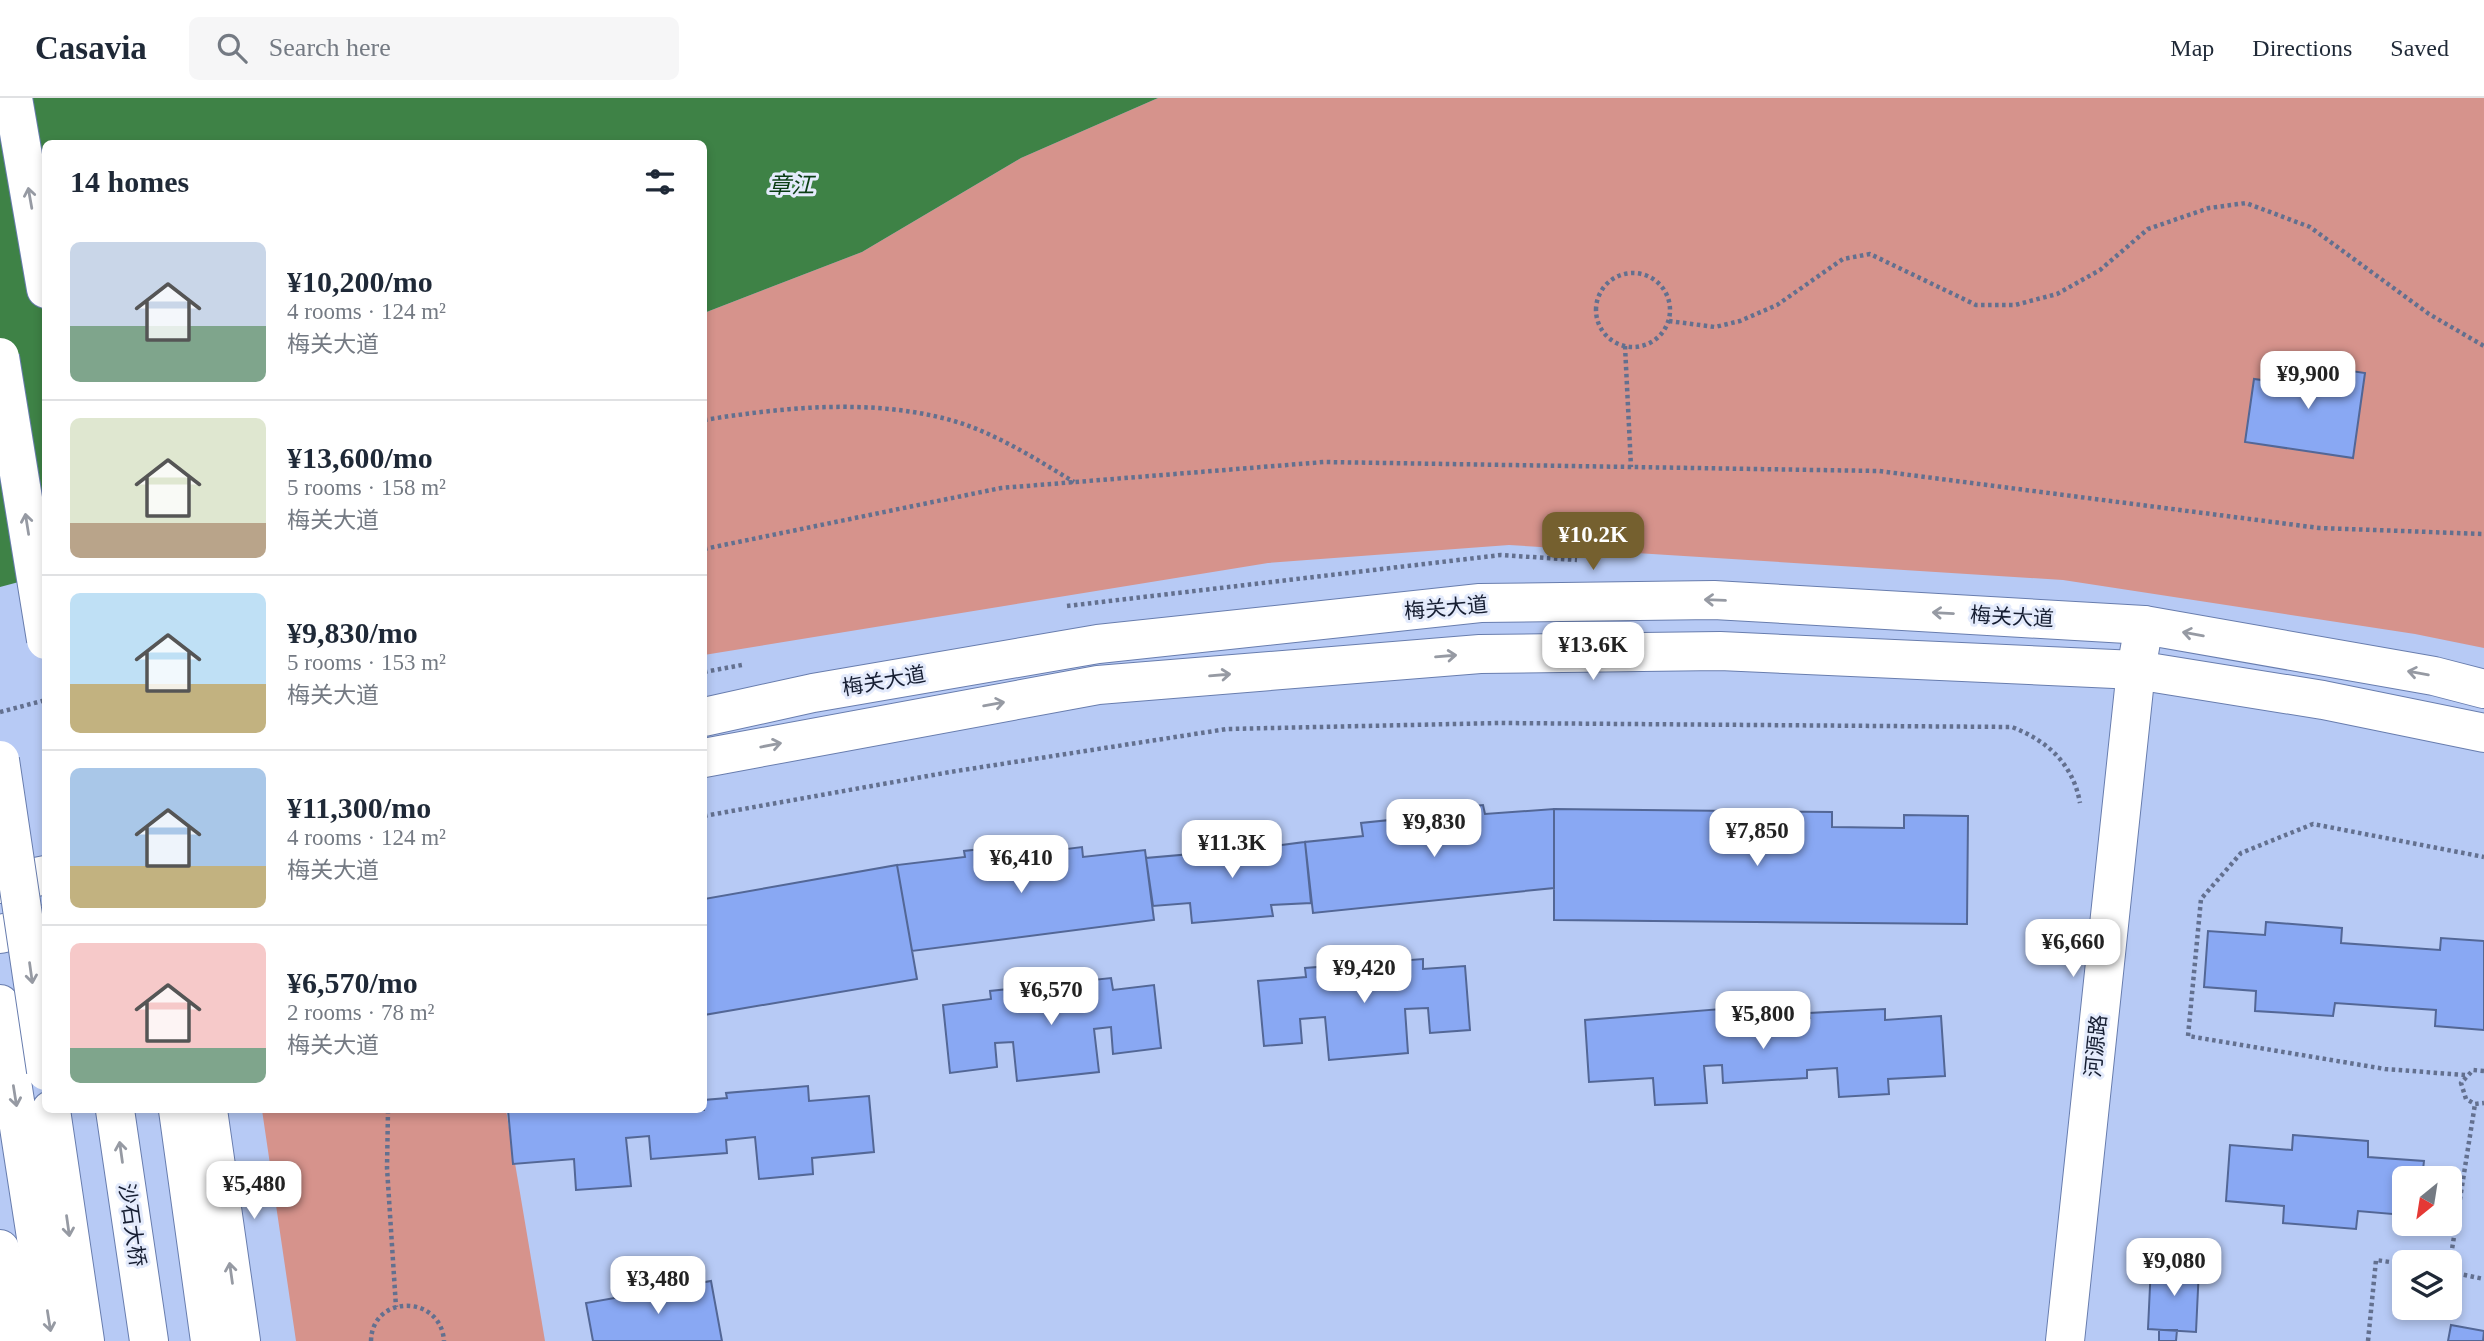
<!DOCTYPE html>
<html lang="en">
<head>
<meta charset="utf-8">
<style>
  :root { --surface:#fff; --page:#f6f6f7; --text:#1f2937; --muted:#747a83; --line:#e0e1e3; --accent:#75602f }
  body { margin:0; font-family:"Times New Roman","Noto Sans SC",serif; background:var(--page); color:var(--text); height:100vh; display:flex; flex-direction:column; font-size:26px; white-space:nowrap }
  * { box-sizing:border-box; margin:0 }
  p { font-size:23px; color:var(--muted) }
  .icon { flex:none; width:38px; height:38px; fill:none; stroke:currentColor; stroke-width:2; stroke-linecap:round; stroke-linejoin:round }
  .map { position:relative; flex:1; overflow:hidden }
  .details { position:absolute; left:42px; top:42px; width:665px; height:973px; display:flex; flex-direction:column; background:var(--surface); border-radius:10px; box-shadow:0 4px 10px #0003 }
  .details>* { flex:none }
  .needle { width:46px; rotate:210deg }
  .controls { position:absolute; left:2392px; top:1068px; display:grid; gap:14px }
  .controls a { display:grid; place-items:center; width:70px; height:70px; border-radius:10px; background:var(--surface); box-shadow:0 4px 10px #0003; font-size:35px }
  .price { position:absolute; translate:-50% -60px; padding:0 16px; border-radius:14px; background:#fff; color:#222; font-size:23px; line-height:46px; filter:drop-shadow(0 2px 4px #0008) }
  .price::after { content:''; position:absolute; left:50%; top:42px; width:21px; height:16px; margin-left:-10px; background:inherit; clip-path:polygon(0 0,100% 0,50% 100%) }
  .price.selected { background:var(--accent); color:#fff }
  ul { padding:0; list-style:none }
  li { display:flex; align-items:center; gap:21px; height:175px; padding:0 28px }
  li+li { border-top:2px solid var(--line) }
  li span { display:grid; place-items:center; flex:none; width:196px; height:140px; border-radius:10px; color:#555 }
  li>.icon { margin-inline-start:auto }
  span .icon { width:84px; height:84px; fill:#fffc; stroke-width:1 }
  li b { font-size:30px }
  h2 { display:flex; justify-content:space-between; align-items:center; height:84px; padding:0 28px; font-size:30px }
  header { display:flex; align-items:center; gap:42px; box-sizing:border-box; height:98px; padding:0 35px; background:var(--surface); border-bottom:2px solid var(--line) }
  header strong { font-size:33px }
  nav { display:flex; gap:38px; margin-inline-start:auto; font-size:24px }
  .search { width:490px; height:63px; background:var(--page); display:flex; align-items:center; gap:18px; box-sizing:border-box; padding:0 24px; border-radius:10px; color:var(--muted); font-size:26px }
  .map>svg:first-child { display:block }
  .green { fill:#d6938c }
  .water { fill:#3e8246 }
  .building { fill:#89a8f3; stroke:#536796; stroke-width:2 }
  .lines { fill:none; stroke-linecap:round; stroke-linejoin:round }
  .minor-casing { stroke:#687dae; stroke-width:40 }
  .major-casing { stroke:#687dae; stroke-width:40 }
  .path { stroke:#63708f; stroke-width:4.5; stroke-dasharray:3.5 3.5; stroke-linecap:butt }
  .minor { stroke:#fff; stroke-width:38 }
  .major { stroke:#fff; stroke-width:38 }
  .major-bridge-casing { stroke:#687dae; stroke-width:40; stroke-linecap:butt }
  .major-bridge { stroke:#fff; stroke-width:38 }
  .oneway { stroke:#969aa3 }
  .labels { text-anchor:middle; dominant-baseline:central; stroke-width:6; stroke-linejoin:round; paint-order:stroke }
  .street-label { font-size:21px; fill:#161e32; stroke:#e4ebfc }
  .water-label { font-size:23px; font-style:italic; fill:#0a3d14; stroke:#e4ebfc }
</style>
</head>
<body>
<header>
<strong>Casavia</strong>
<div class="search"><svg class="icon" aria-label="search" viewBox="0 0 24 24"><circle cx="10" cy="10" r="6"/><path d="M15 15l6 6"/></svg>Search here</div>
<nav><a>Map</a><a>Directions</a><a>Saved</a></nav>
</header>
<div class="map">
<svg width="2484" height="1243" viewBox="0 0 2484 1243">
  <rect width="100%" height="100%" fill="#b7caf5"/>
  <!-- green -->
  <path class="green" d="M1158 0H2484V550L2415 536 2063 482 1509 447 1268 465 704 557V215L862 154 1021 60Z
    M262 1012H506L545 1243H296Z"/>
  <!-- water -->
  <path class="water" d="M0 0H1158L1021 60 862 154 704 215V46H46L45 477 0 489Z"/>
  <!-- building -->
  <path class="building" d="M2291 264 2365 275 2353 360 2245 344 2254 281 2289 286Z
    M1483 707 1485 716 1554 711V790L1313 815 1305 744 1363 738 1361 725 1428 718 1427 713Z
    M1554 711 1832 714V729L1904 730V717L1968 718 1967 826 1554 822Z
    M1267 744V749L1305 744 1311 805 1271 807 1273 818 1192 825 1190 805 1153 808 1146 760 1191 756 1190 749Z
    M1017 747 1019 757 1082 749 1083 759 1145 752 1154 822 912 853 897 767 965 759 964 753Z
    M897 767 917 881 704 917V801Z
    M2266 824 2342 830 2341 845 2440 852 2441 840 2484 843V932L2435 928 2436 912 2335 905 2333 918 2255 913 2256 893 2204 889 2208 833 2265 837Z
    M1423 861V871L1465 868 1470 932 1430 935 1428 910 1405 911 1408 955 1329 962 1325 919 1300 921 1302 945 1264 948 1258 883 1306 879 1305 870Z
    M1111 880 1113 892 1154 887 1161 950 1113 956 1111 929 1094 931 1099 974 1017 983 1013 944 995 945 997 969 950 975 943 907 991 901 990 893Z
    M1721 911 1722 925 1810 920 1809 915 1885 911V922L1941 918 1945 978 1888 981 1889 996 1839 999 1837 970 1807 972V980L1723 985 1722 967 1704 968 1707 1005 1655 1007 1653 980 1589 984 1585 922Z
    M808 988 809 1003 869 998 874 1054 812 1060 813 1076 759 1081 755 1039 726 1042 727 1055 651 1061 649 1038 626 1040 631 1088 576 1092 574 1061 513 1066 508 1012H704V1002L727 1000 726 995Z
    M2293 1037 2368 1043V1059L2424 1063 2422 1080H2404V1117L2358 1113 2356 1131 2283 1125 2284 1108 2226 1103 2230 1047 2292 1052Z
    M2151 1167 2199 1170 2196 1234 2148 1231Z
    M711 1183 722 1243H593L586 1205Z
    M2451 1227 2484 1233 2483 1243H2448Z
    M2159 1232H2177L2176 1243H2159Z"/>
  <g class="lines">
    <defs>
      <path id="minor" d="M13 0 46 191
        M208 1012 241 1243
        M0 1151 16 1243
        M2065 1243 2136 572 2144 527"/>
      <path id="major" d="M704 619 813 595 1098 546 1480 505 1714 502 2144 527 2434 578 2484 591
        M704 660 1098 587 1480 556 1720 553 2136 572 2323 602 2484 635
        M0 786 46 777
        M0 836 46 826
        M0 906 52 1243
        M51 1012 85 1243
        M115 1012 149 1243
        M178 1012 210 1243"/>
    </defs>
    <!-- minor casing -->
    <use href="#minor" class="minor-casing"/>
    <!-- major casing -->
    <use href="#major" class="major-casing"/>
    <!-- path -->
    <path class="path" d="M1596 212a37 37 0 1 1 74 0a37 37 0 1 1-74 0Z
      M1669 223 1715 229 1740 223 1777 207 1843 161 1870 156 1976 207H2015L2057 196 2100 172 2148 131 2209 110 2246 105 2310 129 2429 216 2484 248
      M1625 248 1631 369
      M704 322C786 309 873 300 954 323 997 336 1036 361 1074 384
      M704 451 1001 390 1324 364 1879 373 2319 430 2484 436
      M1067 508 1501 457 1577 462
      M704 574 742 567
      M0 614 46 602
      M704 718 950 674 1227 631 1500 625 2012 629C2048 643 2073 666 2080 705
      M2484 973 2473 972 2461 985 2466 1001 2475 1006 2484 1005
      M2465 977 2385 971 2188 938 2201 801 2241 755 2313 726 2484 759
      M388 1012 387 1070 396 1209
      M2450 1164 2475 1006
      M2450 1174 2484 1181
      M371 1243C372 1196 441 1196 444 1243
      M2368 1243 2376 1162 2404 1166"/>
    <!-- minor -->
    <use href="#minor" class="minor"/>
    <!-- major -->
    <use href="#major" class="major"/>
    <defs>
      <path id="major-bridge" d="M0 259 46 542
        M0 662 46 973"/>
    </defs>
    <!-- major-bridge casing -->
    <use href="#major-bridge" class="major-bridge-casing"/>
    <!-- major-bridge -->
    <use href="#major-bridge" class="major-bridge"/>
  </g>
  <!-- one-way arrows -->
  <defs><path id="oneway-shaft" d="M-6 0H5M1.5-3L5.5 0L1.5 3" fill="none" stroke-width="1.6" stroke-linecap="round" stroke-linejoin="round" transform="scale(1.75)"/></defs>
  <g class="oneway">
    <use href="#oneway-shaft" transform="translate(30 100) rotate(-100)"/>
    <use href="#oneway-shaft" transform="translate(27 426) rotate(-99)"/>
    <use href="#oneway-shaft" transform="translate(1715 502) rotate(-178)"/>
    <use href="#oneway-shaft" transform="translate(1943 515) rotate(-177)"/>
    <use href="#oneway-shaft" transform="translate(2193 536) rotate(-170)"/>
    <use href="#oneway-shaft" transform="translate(1446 558) rotate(-5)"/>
    <use href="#oneway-shaft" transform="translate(2418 575) rotate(-170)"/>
    <use href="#oneway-shaft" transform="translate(1220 577) rotate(-5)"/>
    <use href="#oneway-shaft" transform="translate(994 606) rotate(-10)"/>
    <use href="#oneway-shaft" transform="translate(771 647) rotate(-11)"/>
    <use href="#oneway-shaft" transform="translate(31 875) rotate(82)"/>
    <use href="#oneway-shaft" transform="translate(15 998) rotate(81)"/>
    <use href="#oneway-shaft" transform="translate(121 1054) rotate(-98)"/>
    <use href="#oneway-shaft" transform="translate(68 1128) rotate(82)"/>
    <use href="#oneway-shaft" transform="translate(231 1175) rotate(-98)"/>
    <use href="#oneway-shaft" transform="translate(49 1223) rotate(81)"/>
  </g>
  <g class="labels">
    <!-- street labels -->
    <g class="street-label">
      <text transform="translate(1446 510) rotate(-5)">梅关大道</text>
      <text transform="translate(2012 519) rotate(3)">梅关大道</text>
      <text transform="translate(884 583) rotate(-10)">梅关大道</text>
      <text transform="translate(2096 948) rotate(-84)">河源路</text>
      <text transform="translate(132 1127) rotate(82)">沙石大桥</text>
    </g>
    <!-- water labels -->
    <g class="water-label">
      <text x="791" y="87">章江</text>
    </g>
  </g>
</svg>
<div class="controls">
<a><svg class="needle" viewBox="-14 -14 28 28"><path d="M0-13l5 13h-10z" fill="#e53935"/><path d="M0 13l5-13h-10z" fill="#747a83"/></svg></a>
<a><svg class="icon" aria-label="layers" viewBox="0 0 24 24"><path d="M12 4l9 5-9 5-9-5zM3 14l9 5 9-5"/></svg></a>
</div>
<b class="price" style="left:2308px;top:313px">¥9,900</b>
<b class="price selected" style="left:1593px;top:474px">¥10.2K</b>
<b class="price" style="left:1593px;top:584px">¥13.6K</b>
<b class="price" style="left:1434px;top:761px">¥9,830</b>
<b class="price" style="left:1757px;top:770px">¥7,850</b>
<b class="price" style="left:1232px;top:782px">¥11.3K</b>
<b class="price" style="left:1021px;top:797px">¥6,410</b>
<b class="price" style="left:2073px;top:881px">¥6,660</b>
<b class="price" style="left:1364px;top:907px">¥9,420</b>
<b class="price" style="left:1051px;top:929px">¥6,570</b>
<b class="price" style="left:1763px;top:953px">¥5,800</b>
<b class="price" style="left:254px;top:1123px">¥5,480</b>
<b class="price" style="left:2174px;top:1200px">¥9,080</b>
<b class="price" style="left:658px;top:1218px">¥3,480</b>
<section class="details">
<h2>14 homes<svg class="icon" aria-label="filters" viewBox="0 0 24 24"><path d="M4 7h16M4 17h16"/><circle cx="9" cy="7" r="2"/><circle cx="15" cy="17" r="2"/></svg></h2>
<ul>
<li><span style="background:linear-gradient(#c9d6e8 60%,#7fa58c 0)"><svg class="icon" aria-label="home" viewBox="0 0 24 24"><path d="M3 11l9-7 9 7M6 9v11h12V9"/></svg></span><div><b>¥10,200/mo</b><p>4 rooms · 124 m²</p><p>梅关大道</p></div></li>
<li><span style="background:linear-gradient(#dfe7d0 75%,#b9a48a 0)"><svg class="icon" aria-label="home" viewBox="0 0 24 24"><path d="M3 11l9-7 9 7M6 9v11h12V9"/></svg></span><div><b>¥13,600/mo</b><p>5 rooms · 158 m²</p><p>梅关大道</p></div></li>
<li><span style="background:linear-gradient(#bfe0f5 65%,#c2b280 0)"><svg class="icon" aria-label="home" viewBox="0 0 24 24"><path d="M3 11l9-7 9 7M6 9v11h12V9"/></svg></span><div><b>¥9,830/mo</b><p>5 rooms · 153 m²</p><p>梅关大道</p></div></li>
<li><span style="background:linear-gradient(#a9c7e8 70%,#c2b280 0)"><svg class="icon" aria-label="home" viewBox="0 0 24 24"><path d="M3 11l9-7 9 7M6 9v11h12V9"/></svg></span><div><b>¥11,300/mo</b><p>4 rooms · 124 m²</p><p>梅关大道</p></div></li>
<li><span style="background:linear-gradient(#f6c9c9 75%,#7fa58c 0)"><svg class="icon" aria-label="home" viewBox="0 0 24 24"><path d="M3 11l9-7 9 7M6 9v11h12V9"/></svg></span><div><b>¥6,570/mo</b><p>2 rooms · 78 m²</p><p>梅关大道</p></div></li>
</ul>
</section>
</div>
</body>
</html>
